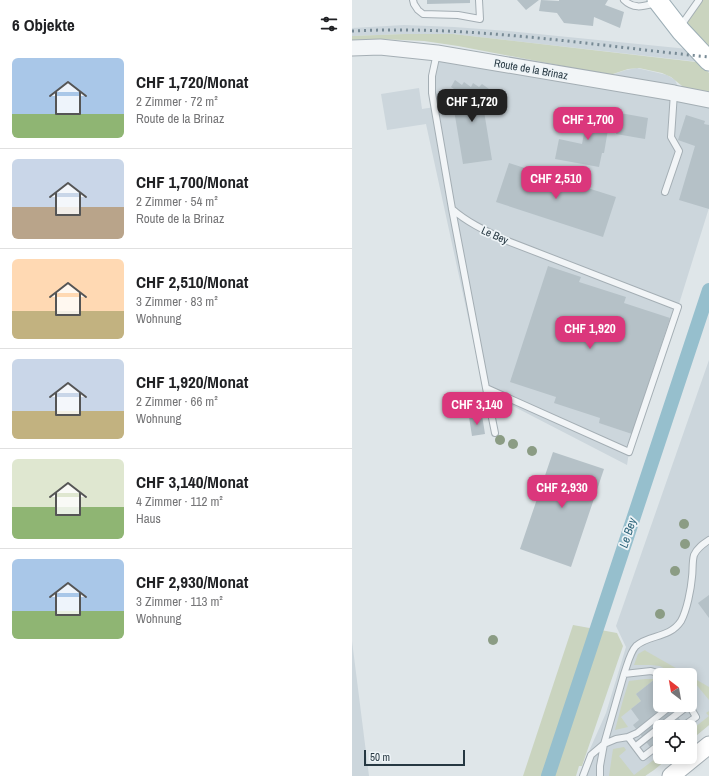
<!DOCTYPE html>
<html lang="de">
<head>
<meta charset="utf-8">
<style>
  :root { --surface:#fff; --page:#f2f2f2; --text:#202124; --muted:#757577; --line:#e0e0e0; --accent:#db377c }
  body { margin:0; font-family:"Archivo Narrow",sans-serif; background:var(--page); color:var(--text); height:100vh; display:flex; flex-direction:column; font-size:15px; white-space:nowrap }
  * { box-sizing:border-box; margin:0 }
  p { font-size:13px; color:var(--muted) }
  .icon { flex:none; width:22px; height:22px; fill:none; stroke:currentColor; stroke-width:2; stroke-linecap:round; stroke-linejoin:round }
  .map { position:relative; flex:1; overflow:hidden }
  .details { display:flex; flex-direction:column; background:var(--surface); width:352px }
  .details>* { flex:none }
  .needle { width:26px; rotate:329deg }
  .fabs { position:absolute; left:301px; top:668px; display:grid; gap:8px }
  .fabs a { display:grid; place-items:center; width:44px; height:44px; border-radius:6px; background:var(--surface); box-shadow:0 2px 10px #0003; font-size:20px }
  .scale { position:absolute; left:12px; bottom:10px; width:101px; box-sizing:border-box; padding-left:4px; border:2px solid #263842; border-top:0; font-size:11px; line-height:14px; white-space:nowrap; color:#263842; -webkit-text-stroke:3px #eef4f7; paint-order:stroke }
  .price { position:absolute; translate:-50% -34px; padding:0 9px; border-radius:8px; background:var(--accent); color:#fff; font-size:13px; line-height:26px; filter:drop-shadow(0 1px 2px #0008) }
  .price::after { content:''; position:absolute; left:50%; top:24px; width:12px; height:9px; margin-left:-6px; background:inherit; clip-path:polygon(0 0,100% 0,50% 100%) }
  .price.active { background:#222; color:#fff }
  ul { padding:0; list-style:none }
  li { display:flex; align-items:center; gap:12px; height:100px; padding:0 12px }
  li+li { border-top:1px solid var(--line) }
  li span { display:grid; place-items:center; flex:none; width:112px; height:80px; border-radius:6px; color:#555 }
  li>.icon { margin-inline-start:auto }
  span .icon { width:48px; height:48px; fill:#fffc; stroke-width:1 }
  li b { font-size:17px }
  h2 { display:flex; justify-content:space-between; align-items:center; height:48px; padding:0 12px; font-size:17px }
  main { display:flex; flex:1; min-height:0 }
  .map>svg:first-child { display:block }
  .built { fill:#ccd6dc; fill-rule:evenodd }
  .green { fill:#cad4bf }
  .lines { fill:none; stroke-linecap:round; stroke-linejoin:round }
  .canal { stroke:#96bfcd; stroke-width:14 }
  .building { fill:#b5c1c7 }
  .service-casing { stroke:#a4aeb4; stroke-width:8 }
  .tertiary-casing { stroke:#a4aeb4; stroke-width:17 }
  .secondary-casing { stroke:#a4aeb4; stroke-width:19 }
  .primary-casing { stroke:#9daeb6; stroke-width:21 }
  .service { stroke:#f2f5f7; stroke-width:6 }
  .tertiary { stroke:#f2f5f7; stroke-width:15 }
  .secondary { stroke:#fff; stroke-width:17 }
  .primary { stroke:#fff; stroke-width:19 }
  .rail { stroke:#778a95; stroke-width:3; stroke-dasharray:2 4; stroke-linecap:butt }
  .tree { fill:#8b9c84 }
  .labels { text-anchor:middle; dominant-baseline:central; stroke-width:3.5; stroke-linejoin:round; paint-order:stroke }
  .street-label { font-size:11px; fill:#263842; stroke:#eef4f7 }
  .water-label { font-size:12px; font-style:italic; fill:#2c647a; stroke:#eef4f7 }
</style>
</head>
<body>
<main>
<section class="details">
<h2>6 Objekte<svg class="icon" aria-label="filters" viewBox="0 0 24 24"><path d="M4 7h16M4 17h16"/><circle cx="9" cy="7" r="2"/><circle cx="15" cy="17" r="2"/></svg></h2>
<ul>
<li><span style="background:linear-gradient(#a9c7e8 70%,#8fb573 0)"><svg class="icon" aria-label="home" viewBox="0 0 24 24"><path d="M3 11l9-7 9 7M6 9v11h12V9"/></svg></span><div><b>CHF 1,720/Monat</b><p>2 Zimmer · 72 m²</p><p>Route de la Brinaz</p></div></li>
<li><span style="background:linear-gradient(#c9d6e8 60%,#b9a48a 0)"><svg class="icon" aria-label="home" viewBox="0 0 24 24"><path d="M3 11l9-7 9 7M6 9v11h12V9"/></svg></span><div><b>CHF 1,700/Monat</b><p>2 Zimmer · 54 m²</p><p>Route de la Brinaz</p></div></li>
<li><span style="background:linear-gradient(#ffd9b3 65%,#c2b280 0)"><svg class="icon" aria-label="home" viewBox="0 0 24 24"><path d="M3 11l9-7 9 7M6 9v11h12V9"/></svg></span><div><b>CHF 2,510/Monat</b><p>3 Zimmer · 83 m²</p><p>Wohnung</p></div></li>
<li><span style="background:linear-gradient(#c9d6e8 65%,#c2b280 0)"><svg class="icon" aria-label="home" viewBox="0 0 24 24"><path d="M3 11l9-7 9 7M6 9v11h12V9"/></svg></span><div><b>CHF 1,920/Monat</b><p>2 Zimmer · 66 m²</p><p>Wohnung</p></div></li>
<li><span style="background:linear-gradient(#dfe7d0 60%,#8fb573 0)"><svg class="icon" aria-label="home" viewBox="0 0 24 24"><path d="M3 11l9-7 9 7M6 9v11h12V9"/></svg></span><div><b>CHF 3,140/Monat</b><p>4 Zimmer · 112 m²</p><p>Haus</p></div></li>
<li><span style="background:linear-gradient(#a9c7e8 65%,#8fb573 0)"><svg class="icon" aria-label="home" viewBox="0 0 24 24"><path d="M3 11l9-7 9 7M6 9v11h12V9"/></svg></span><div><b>CHF 2,930/Monat</b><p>3 Zimmer · 113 m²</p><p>Wohnung</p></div></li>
</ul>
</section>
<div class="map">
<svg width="357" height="776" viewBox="0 0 357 776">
  <rect width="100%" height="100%" fill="#dfe6e9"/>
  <!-- built -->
  <path class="built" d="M52 25 102 27 156 31 346 50 357 63 101 34H52L0 36V28Z
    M85 53 248 80 262 74 274 70 285 68 315 75 323 80 333 101 357 107V208L326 307 277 452 275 465 132 391 74 124 35 130 29 94 67 88 70 109 83 107 80 93Z
    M357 360V725L338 740V727H308V757H317L293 776H230V767L254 713 274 647 264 626ZM308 675H338V705H308Z
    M0 641 17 776H0Z"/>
  <!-- green -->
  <path class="green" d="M347 0H357V52L327 29Z
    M52 34H101L344 62 349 64 357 73V92H353L335 90 319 77 310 73 287 68 276 69 258 75 106 46 72 41 30 39 0 40V36Z
    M221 625 265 633 271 646 230 766H227L224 776H171Z
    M293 650 294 651 336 675H323L308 666 299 665H282L286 654Z
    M338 676 357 687V700L343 683 338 687Z
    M293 679H303L284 694 289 701 269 717 276 727 263 730 271 700 277 681Z
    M357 711V725L338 741V731L357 716 354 713Z
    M272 747 274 750 267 756 282 775 308 755V757H318L302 770 293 776H257L261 749Z"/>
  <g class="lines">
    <!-- canal -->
    <path class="canal" d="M196 776 357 290"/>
  </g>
  <!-- building -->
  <path class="building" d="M75 0H118V3L75 4Z
    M165 0H187L174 10Z
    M189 0 207 1V0H256L253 5 272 12 268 28 242 17 241 26 212 23 205 13 187 11Z
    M103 80 110 85 112 82 119 87 121 83 127 87 130 84 137 89 130 99 140 160 111 164 101 104 107 103 109 99 103 95 105 91 99 87Z
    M237 108 259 112 252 153H250L247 167 203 159 207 139 230 144Z
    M268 113 296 118 293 139 264 134Z
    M334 115 353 121 352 124 357 125V209L327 200 343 146 326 140Z
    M157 163 264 197 251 237 144 202Z
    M196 266 229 277 227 282 274 297 272 303 318 318 280 434 247 423 248 418 202 403 204 397 158 382Z
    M130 415 133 434 120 436 117 417Z
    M201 452 252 469 219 567 168 549Z
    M357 595V618L346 603Z
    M303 679 308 685V705H316L334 727H308V747L302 752 281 725 287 720 279 709 289 701 284 694Z"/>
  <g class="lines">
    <defs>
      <path id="service" d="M61 0 62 4 66 10 71 14 106 15 128 19 127 0
        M272 0C282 10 292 6 304 3
        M328 27 347 0
        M85 53 80 76V93L100 209 134 388 277 452 326 307 153 240C134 231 116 223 100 209
        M313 192 327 151 319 137 322 93
        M134 388 143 433
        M272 674C275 666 278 652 284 646 297 634 317 639 329 621 335 610 339 589 340 577 341 570 340 562 342 555 345 548 351 544 357 540
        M308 727 337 705 344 717 330 727
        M276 737 285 733 320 705
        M284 746 308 727
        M231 776 239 755 252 744 272 674 299 671 311 675
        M248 776V766L252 744 264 739 276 737 291 757 308 744"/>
      <path id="tertiary" d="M0 48 28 47 85 53 322 93 357 100"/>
      <path id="secondary" d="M319 776 357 745"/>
      <path id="primary" d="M305 0 329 31 357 61"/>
    </defs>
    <!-- service casing -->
    <use href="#service" class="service-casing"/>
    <!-- tertiary casing -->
    <use href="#tertiary" class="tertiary-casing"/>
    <!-- secondary casing -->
    <use href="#secondary" class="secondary-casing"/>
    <!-- primary casing -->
    <use href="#primary" class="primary-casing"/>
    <!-- service -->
    <use href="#service" class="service"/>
    <!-- tertiary -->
    <use href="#tertiary" class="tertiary"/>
    <!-- secondary -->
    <use href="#secondary" class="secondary"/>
    <!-- primary -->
    <use href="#primary" class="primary"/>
    <!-- rail -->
    <path class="rail" d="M0 31C120 25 238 45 357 57"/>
  </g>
  <!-- trees -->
  <g class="tree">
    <circle cx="148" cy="440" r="5"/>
    <circle cx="161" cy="444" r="5"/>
    <circle cx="180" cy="451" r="5"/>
    <circle cx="332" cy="524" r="5"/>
    <circle cx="333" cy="544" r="5"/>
    <circle cx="323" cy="571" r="5"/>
    <circle cx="308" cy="614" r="5"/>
    <circle cx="141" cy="640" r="5"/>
  </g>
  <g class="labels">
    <!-- street labels -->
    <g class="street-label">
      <text transform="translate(179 69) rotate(10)">Route de la Brinaz</text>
      <text transform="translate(143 235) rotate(24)">Le Bey</text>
    </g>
    <!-- water labels -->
    <g class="water-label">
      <text transform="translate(276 533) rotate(-72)">Le Bey</text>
    </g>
  </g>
</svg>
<div class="fabs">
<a><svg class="needle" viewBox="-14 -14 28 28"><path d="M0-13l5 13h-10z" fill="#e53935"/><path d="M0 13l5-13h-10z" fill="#757577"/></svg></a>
<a><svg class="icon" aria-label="locate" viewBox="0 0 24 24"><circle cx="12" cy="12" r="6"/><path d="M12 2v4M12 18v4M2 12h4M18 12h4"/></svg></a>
</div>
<div class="scale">50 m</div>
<b class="price active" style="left:120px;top:123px">CHF 1,720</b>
<b class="price" style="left:236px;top:141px">CHF 1,700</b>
<b class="price" style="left:204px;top:200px">CHF 2,510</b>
<b class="price" style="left:238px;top:350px">CHF 1,920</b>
<b class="price" style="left:125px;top:426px">CHF 3,140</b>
<b class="price" style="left:210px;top:509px">CHF 2,930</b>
</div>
</main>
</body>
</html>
